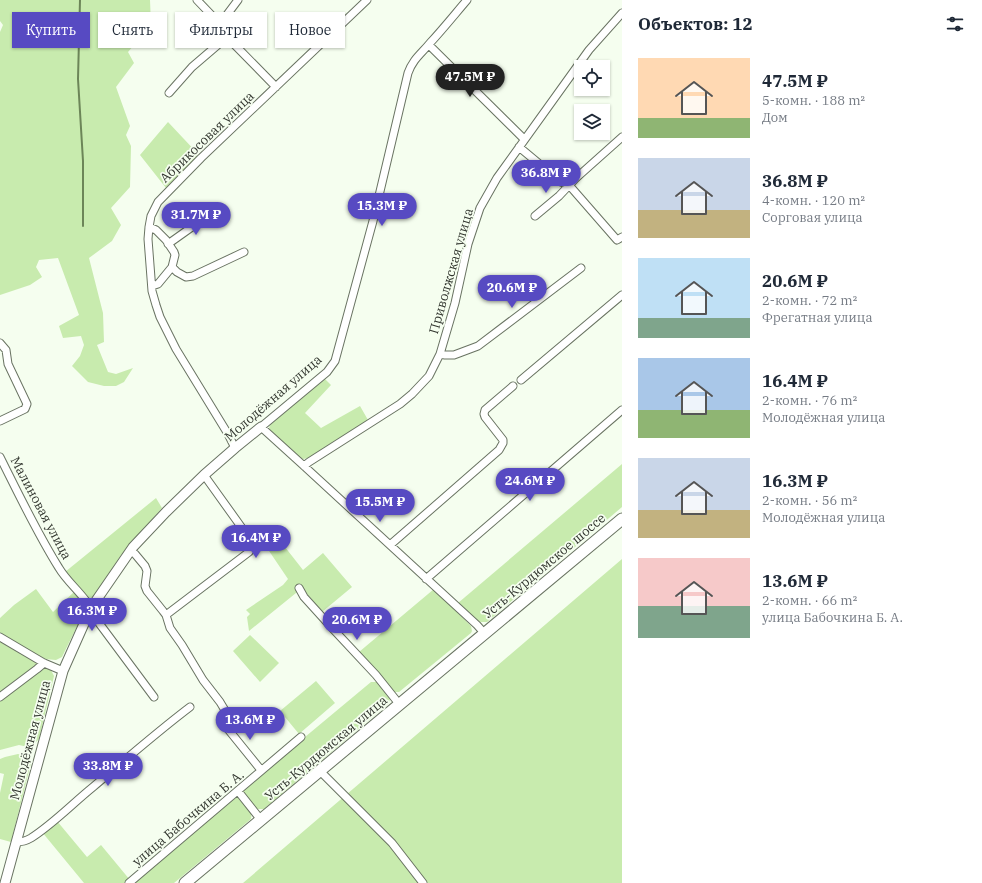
<!DOCTYPE html>
<html lang="ru">
<head>
<meta charset="utf-8">
<style>
  :root { --surface:#fff; --page:#f6f6f7; --text:#1f2937; --muted:#747a83; --accent:#574ac2 }
  body { margin:0; font-family:"IBM Plex Serif",serif; background:var(--page); color:var(--text); height:100vh; display:flex; flex-direction:column; font-size:15px; white-space:nowrap }
  * { box-sizing:border-box; margin:0 }
  p { font-size:13px; color:var(--muted) }
  .icon { flex:none; width:22px; height:22px; fill:none; stroke:currentColor; stroke-width:2; stroke-linecap:round; stroke-linejoin:round }
  .map { position:relative; flex:1; overflow:hidden }
  .drawer { display:flex; flex-direction:column; background:var(--surface); width:360px }
  .drawer>* { flex:none }
  .top-card { position:absolute; left:12px; top:12px; width:380px; height:36px; display:flex; gap:8px }
  .buttons { position:absolute; left:574px; top:60px; display:grid; gap:8px }
  .buttons a { display:grid; place-items:center; width:36px; height:36px; border-radius:0px; background:var(--surface); box-shadow:0 1px 3px #0004; font-size:20px }
  .price { position:absolute; translate:-50% -34px; padding:0 9px; border-radius:14px; background:var(--accent); color:#fff; font-size:13px; line-height:26px; filter:drop-shadow(0 1px 2px #0008) }
  .price::after { content:''; position:absolute; left:50%; top:24px; width:12px; height:9px; margin-left:-6px; background:inherit; clip-path:polygon(0 0,100% 0,50% 100%) }
  .price.selected { background:#222; color:#fff }
  ul { padding:0; list-style:none }
  li { display:flex; align-items:center; gap:12px; height:100px; padding:0 16px }
  li span { display:grid; place-items:center; flex:none; width:112px; height:80px; border-radius:0px; color:#555 }
  li>.icon { margin-inline-start:auto }
  span .icon { width:48px; height:48px; fill:#fffc; stroke-width:1 }
  li b { font-size:17px }
  h2 { display:flex; justify-content:space-between; align-items:center; height:48px; padding:0 16px; font-size:17px }
  .pill { padding:0 14px; border-radius:0px; background:var(--surface); box-shadow:0 1px 3px #0004; font-size:14px; line-height:36px }
  .pill.selected { background:var(--accent); color:#fff }
  main { display:flex; flex:1; min-height:0 }
  .map>svg:first-child { display:block }
  .green { fill:#c8ebae }
  .lines { fill:none; stroke-linecap:round; stroke-linejoin:round }
  .stream { stroke:#6c8558; stroke-width:2 }
  .minor-casing { stroke:#697362; stroke-width:9 }
  .tertiary-casing { stroke:#697362; stroke-width:11 }
  .primary-casing { stroke:#697362; stroke-width:13 }
  .minor { stroke:#fff; stroke-width:7 }
  .tertiary { stroke:#fff; stroke-width:9 }
  .primary { stroke:#fff; stroke-width:11 }
  .labels { text-anchor:middle; dominant-baseline:central; stroke-width:3.5; stroke-linejoin:round; paint-order:stroke }
  .street-label { font-size:13px; fill:#30342d; stroke:#f5feef }
</style>
</head>
<body>
<main>
<div class="map">
<svg width="622" height="883" viewBox="0 0 622 883">
  <rect width="100%" height="100%" fill="#f5feef"/>
  <!-- green -->
  <path class="green" d="M0 0H150L151 25 128 52 134 63 116 87 130 126 126 135 131 146 130 187 111 208 121 225 112 241 89 258 103 313 104 342 97 345 108 372 116 374 133 368 124 382 116 386H104L88 382 72 366 80 356 84 345 81 336 63 338 59 326 79 315 58 258 39 260 36 267 42 277 30 285 0 295V32L3 25 0 21Z
    M168 122 199 155 166 188 140 155Z
    M325 379 331 385 305 413 321 428 360 406 368 420 308 458 303 459 297 457 270 430 269 427 271 424Z
    M622 464V507L487 622H480L476 619 458 603Z
    M156 498 162 508 121 555 93 597 89 598 85 597 65 572Z
    M274 533 303 570 323 553 352 587 322 612 303 589 296 593 249 631 247 617 250 614 246 610 283 585 288 579 263 542Z
    M622 559V883H243Z
    M36 589 53 612 75 591C81 598 86 603 84 612L62 657 56 660 45 659 0 634V618L14 605Z
    M434 589 471 626 472 631 471 633 399 692H395L392 691 359 652Z
    M250 635 279 663 260 682 233 651Z
    M0 642 43 666 51 670 54 676 39 739 34 744 28 747 19 745 0 750Z
    M316 681 335 703 299 734 280 711Z
    M371 682H380L390 698 389 703 264 809C263 809 259 809 258 809 253 807 245 795 243 791L245 787Z
    M18 754 28 757 31 763 11 842 0 839V793L4 774 0 773V759L5 757Z
    M237 796 240 797C245 804 253 810 251 819L174 883H135L234 797Z
    M57 821 87 857 101 845 130 880 126 883H84L42 832Z"/>
  <g class="lines">
    <!-- stream -->
    <path class="stream" d="M80 0 78 79 83 161V226"/>
    <defs>
      <path id="minor" d="M197 0 220 24 227 37 276 87
        M467 0C455 14 443 29 430 43 421 54 413 59 408 73L373 221 335 361 327 372 261 427 304 466 477 625 485 634
        M220 24 238 0
        M429 45 524 139
        M169 93 192 67 227 37
        M519 147 561 182 569 185 617 240 622 237
        M535 216 559 196 575 179 622 137
        M149 227 156 230 166 240 174 252 175 255 172 267 158 284 152 286
        M168 244 213 212
        M172 267 177 272 186 277 193 276 244 252
        M0 343 6 350 8 364 27 404 25 409 0 421
        M440 354 445 355H454L478 346 581 268
        M521 380 622 295
        M235 448 228 434 176 349 160 317 156 305 152 291 148 239 149 227 151 216 158 202 201 158 367 0
        M0 457C19 495 37 533 59 568 69 585 88 597 93 615L154 697
        M304 466 309 462 400 404 412 394 429 376 440 354 455 303 468 244 480 208 497 178 589 50 622 13
        M390 545 499 450 503 443V440L485 417 484 414 485 410 513 386
        M130 551 135 554 145 566 147 571 145 586 147 591 163 611 166 615 170 628 182 645 203 680 220 702 226 712 222 718 223 723 261 770
        M426 579 622 410
        M299 588 304 597 333 629 376 675 400 705
        M166 615 249 552 252 548 247 535 204 475
        M0 637 44 663 63 671
        M0 697 37 669 44 663
        M320 771 392 843 423 883
        M238 791 261 820
        M16 842C22 842 26 841 31 838 53 824 72 804 93 787 125 760 157 732 190 707
        M129 883 301 737"/>
      <path id="tertiary" d="M5 883 63 671 91 608 133 547 166 512 204 475 235 448 261 427"/>
      <path id="primary" d="M185 883 622 519"/>
    </defs>
    <!-- minor casing -->
    <use href="#minor" class="minor-casing"/>
    <!-- tertiary casing -->
    <use href="#tertiary" class="tertiary-casing"/>
    <!-- primary casing -->
    <use href="#primary" class="primary-casing"/>
    <!-- minor -->
    <use href="#minor" class="minor"/>
    <!-- tertiary -->
    <use href="#tertiary" class="tertiary"/>
    <!-- primary -->
    <use href="#primary" class="primary"/>
  </g>
  <g class="labels">
    <!-- street labels -->
    <g class="street-label">
      <text transform="translate(207 137) rotate(-44)">Абрикосовая улица</text>
      <text transform="translate(451 271) rotate(-74)">Приволжская улица</text>
      <text transform="translate(273 398) rotate(-41)">Молодёжная улица</text>
      <text transform="translate(41 508) rotate(62)">Малиновая улица</text>
      <text transform="translate(544 566) rotate(-40)">Усть-Курдюмское шоссе</text>
      <text transform="translate(30 740) rotate(-75)">Молодёжная улица</text>
      <text transform="translate(326 748) rotate(-40)">Усть-Курдюмская улица</text>
      <text transform="translate(188 818) rotate(-40)">улица Бабочкина Б. А.</text>
    </g>
  </g>
</svg>
<div class="buttons">
<a><svg class="icon" aria-label="locate" viewBox="0 0 24 24"><circle cx="12" cy="12" r="6"/><path d="M12 2v4M12 18v4M2 12h4M18 12h4"/></svg></a>
<a><svg class="icon" aria-label="layers" viewBox="0 0 24 24"><path d="M12 4l9 5-9 5-9-5zM3 14l9 5 9-5"/></svg></a>
</div>
<b class="price selected" style="left:470px;top:98px">47.5M ₽</b>
<b class="price" style="left:546px;top:194px">36.8M ₽</b>
<b class="price" style="left:382px;top:227px">15.3M ₽</b>
<b class="price" style="left:196px;top:236px">31.7M ₽</b>
<b class="price" style="left:512px;top:309px">20.6M ₽</b>
<b class="price" style="left:530px;top:502px">24.6M ₽</b>
<b class="price" style="left:380px;top:523px">15.5M ₽</b>
<b class="price" style="left:256px;top:559px">16.4M ₽</b>
<b class="price" style="left:92px;top:632px">16.3M ₽</b>
<b class="price" style="left:357px;top:641px">20.6M ₽</b>
<b class="price" style="left:250px;top:741px">13.6M ₽</b>
<b class="price" style="left:108px;top:787px">33.8M ₽</b>
<div class="top-card">
<a class="pill selected">Купить</a>
<a class="pill">Снять</a>
<a class="pill">Фильтры</a>
<a class="pill">Новое</a>
</div>
</div>
<section class="drawer">
<h2>Объектов: 12<svg class="icon" aria-label="filters" viewBox="0 0 24 24"><path d="M4 7h16M4 17h16"/><circle cx="9" cy="7" r="2"/><circle cx="15" cy="17" r="2"/></svg></h2>
<ul>
<li><span style="background:linear-gradient(#ffd9b3 75%,#8fb573 0)"><svg class="icon" aria-label="home" viewBox="0 0 24 24"><path d="M3 11l9-7 9 7M6 9v11h12V9"/></svg></span><div><b>47.5M ₽</b><p>5-комн. · 188 m²</p><p>Дом</p></div></li>
<li><span style="background:linear-gradient(#c9d6e8 65%,#c2b280 0)"><svg class="icon" aria-label="home" viewBox="0 0 24 24"><path d="M3 11l9-7 9 7M6 9v11h12V9"/></svg></span><div><b>36.8M ₽</b><p>4-комн. · 120 m²</p><p>Сорговая улица</p></div></li>
<li><span style="background:linear-gradient(#bfe0f5 75%,#7fa58c 0)"><svg class="icon" aria-label="home" viewBox="0 0 24 24"><path d="M3 11l9-7 9 7M6 9v11h12V9"/></svg></span><div><b>20.6M ₽</b><p>2-комн. · 72 m²</p><p>Фрегатная улица</p></div></li>
<li><span style="background:linear-gradient(#a9c7e8 65%,#8fb573 0)"><svg class="icon" aria-label="home" viewBox="0 0 24 24"><path d="M3 11l9-7 9 7M6 9v11h12V9"/></svg></span><div><b>16.4M ₽</b><p>2-комн. · 76 m²</p><p>Молодёжная улица</p></div></li>
<li><span style="background:linear-gradient(#c9d6e8 65%,#c2b280 0)"><svg class="icon" aria-label="home" viewBox="0 0 24 24"><path d="M3 11l9-7 9 7M6 9v11h12V9"/></svg></span><div><b>16.3M ₽</b><p>2-комн. · 56 m²</p><p>Молодёжная улица</p></div></li>
<li><span style="background:linear-gradient(#f6c9c9 60%,#7fa58c 0)"><svg class="icon" aria-label="home" viewBox="0 0 24 24"><path d="M3 11l9-7 9 7M6 9v11h12V9"/></svg></span><div><b>13.6M ₽</b><p>2-комн. · 66 m²</p><p>улица Бабочкина Б. А.</p></div></li>
</ul>
</section>
</main>
</body>
</html>
